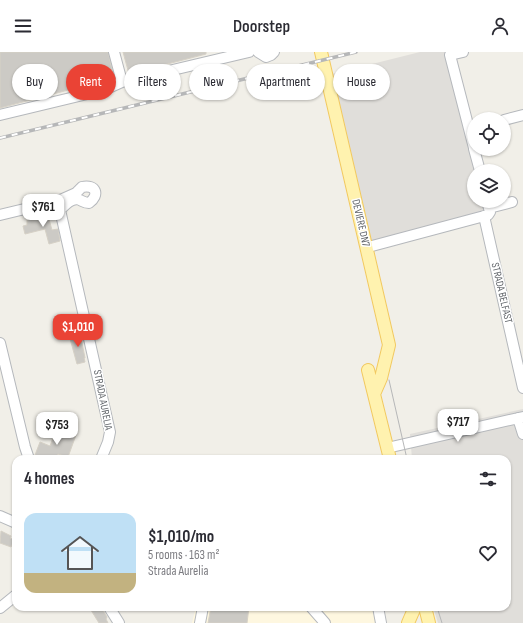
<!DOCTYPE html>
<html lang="en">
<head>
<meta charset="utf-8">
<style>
  :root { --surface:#fff; --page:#f7f7f7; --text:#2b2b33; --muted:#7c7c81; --accent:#ea4335 }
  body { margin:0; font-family:"Sofia Sans Condensed",sans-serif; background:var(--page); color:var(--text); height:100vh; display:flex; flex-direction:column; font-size:15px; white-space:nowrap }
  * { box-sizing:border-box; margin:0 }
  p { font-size:13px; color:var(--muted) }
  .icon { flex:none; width:22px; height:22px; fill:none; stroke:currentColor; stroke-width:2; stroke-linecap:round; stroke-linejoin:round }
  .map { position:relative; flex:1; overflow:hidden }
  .sheet { position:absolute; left:12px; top:403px; width:499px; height:156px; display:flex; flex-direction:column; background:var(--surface); border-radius:12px; box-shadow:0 1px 3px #0004 }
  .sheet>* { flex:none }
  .top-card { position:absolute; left:12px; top:12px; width:499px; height:36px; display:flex; gap:8px }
  .tools { position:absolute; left:467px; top:60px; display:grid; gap:8px }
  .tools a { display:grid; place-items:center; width:44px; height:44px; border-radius:50%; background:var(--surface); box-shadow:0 1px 3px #0004; font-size:20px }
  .price { position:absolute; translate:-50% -34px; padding:0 9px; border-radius:8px; background:#fff; color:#222; font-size:13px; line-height:26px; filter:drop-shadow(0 1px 2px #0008) }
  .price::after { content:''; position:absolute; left:50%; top:24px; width:12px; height:9px; margin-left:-6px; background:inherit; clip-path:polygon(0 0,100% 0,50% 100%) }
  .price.on { background:var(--accent); color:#fff }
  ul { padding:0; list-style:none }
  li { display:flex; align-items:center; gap:12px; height:100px; padding:0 12px }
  li span { display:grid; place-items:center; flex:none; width:112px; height:80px; border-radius:12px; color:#555 }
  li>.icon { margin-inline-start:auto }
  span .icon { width:48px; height:48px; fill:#fffc; stroke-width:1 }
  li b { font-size:17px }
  h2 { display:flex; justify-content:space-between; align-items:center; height:48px; padding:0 12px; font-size:17px }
  .pill { padding:0 14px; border-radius:18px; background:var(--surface); box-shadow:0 1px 3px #0004; font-size:14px; line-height:36px }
  .pill.on { background:var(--accent); color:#fff }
  header { display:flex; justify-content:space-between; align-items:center; height:52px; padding:0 12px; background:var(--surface); font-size:18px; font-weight:600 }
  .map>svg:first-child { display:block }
  .commercial { fill:#fef7e0 }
  .industrial { fill:#e0deda }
  .building { fill:#cccac5; stroke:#d6d1c6 }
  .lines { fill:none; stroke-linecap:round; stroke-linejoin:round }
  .minor-casing { stroke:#b5b8bc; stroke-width:12 }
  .major-casing { stroke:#f2c960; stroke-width:14 }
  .minor { stroke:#fff; stroke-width:10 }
  .major { stroke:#fff2af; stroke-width:12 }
  .tram { stroke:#b6b7b8; stroke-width:1 }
  .rail-casing { stroke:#b6b7b8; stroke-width:3.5 }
  .rail { stroke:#fff; stroke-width:2; stroke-dasharray:6; stroke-linecap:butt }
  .labels { text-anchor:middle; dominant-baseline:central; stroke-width:3; stroke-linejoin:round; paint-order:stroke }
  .street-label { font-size:11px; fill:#5f6368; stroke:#fff }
</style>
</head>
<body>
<header><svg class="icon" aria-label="menu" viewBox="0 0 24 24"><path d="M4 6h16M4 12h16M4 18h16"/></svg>Doorstep<svg class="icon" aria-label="person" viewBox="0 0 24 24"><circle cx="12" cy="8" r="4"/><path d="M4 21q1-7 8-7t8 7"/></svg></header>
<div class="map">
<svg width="523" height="571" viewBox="0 0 523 571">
  <rect width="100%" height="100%" fill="#f1efe8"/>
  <!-- commercial -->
  <path class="commercial" d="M196 555H378L381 571H192Z"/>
  <!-- industrial -->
  <path class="industrial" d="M420 0H447L477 119H474V149H485L488 159 367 190 324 24Z
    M523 357V571H438L433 555H507V407H412L410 382Z"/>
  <!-- building -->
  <path class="building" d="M0 0H108L114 26 0 56Z
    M123 0H206V2L129 22Z
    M47 160 52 178 58 177 60 189 49 192 45 177 25 182 23 174 27 173V168L37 166V163Z
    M80 281 85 306H84L85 310 77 312 69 283Z
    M57 375 76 383 68 405 58 402 56 407H38L35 406V403L40 390 50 394Z
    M1 479 11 484 10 486 14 488 11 495 0 491Z
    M89 555H101L107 565 106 567 108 571H99Z
    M211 555H249L247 571H208Z"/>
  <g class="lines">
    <defs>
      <path id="minor" d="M114 0 122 30
        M258 0 266 5 271 3 274 0
        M463 0 450 3 474 96
        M0 63 104 38 122 30 249 0
        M504 68 523 63
        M474 97 480 119
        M58 149 110 380 108 390 101 407
        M489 156 512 150
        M0 163 58 149 76 141 82 135C96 132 100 143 89 151 85 151 84 150 80 148 72 144 65 153 60 158
        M484 164 523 336
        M372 194 488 163 490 160 487 149
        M0 291 25 395 29 407
        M518 366 523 382
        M387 396 523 365
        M0 464 16 471
        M109 555 119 571
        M311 555 325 571
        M378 555 381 571
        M0 556 16 543
        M200 571 203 555"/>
      <path id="major" d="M321 0 389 293 381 326 374 342
        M368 318 390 407
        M425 555 429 571
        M408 571 415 555"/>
    </defs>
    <!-- minor casing -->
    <use href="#minor" class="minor-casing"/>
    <!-- major casing -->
    <use href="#major" class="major-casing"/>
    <!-- minor -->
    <use href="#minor" class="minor"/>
    <!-- major -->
    <use href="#major" class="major"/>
    <!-- tram -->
    <path class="tram" d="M389 328 407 407
      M437 555 442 571"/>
    <defs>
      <path id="rail" d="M0 86 356 0"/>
    </defs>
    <!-- rail casing -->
    <use href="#rail" class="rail-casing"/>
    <!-- rail -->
    <use href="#rail" class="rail"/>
  </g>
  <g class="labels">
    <!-- street labels -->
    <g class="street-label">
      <text transform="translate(361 171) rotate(77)">DEVIERE DN7</text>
      <text transform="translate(502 241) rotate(77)">STRADA BELFAST</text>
      <text transform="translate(103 348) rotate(79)">STRADA AURELIA</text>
    </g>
  </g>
</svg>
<div class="tools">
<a><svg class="icon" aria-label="locate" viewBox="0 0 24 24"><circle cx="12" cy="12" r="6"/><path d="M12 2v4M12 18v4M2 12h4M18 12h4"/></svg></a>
<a><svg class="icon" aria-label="layers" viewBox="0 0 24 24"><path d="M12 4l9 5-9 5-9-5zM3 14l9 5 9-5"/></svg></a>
</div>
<b class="price" style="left:43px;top:176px">$761</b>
<b class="price on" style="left:78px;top:296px">$1,010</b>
<b class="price" style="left:458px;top:391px">$717</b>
<b class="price" style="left:57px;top:394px">$753</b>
<div class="top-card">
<a class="pill">Buy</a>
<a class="pill on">Rent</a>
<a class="pill">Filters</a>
<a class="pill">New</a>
<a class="pill">Apartment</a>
<a class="pill">House</a>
</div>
<section class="sheet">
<h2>4 homes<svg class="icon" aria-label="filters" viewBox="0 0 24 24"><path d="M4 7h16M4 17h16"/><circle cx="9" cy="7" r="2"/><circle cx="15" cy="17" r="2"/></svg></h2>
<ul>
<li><span style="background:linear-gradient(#bfe0f5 75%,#c2b280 0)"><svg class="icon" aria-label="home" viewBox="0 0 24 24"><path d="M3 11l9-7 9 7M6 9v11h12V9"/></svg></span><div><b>$1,010/mo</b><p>5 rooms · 163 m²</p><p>Strada Aurelia</p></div><svg class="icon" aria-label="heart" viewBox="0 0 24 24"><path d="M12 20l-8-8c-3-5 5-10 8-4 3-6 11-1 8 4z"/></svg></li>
</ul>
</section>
</div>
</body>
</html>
